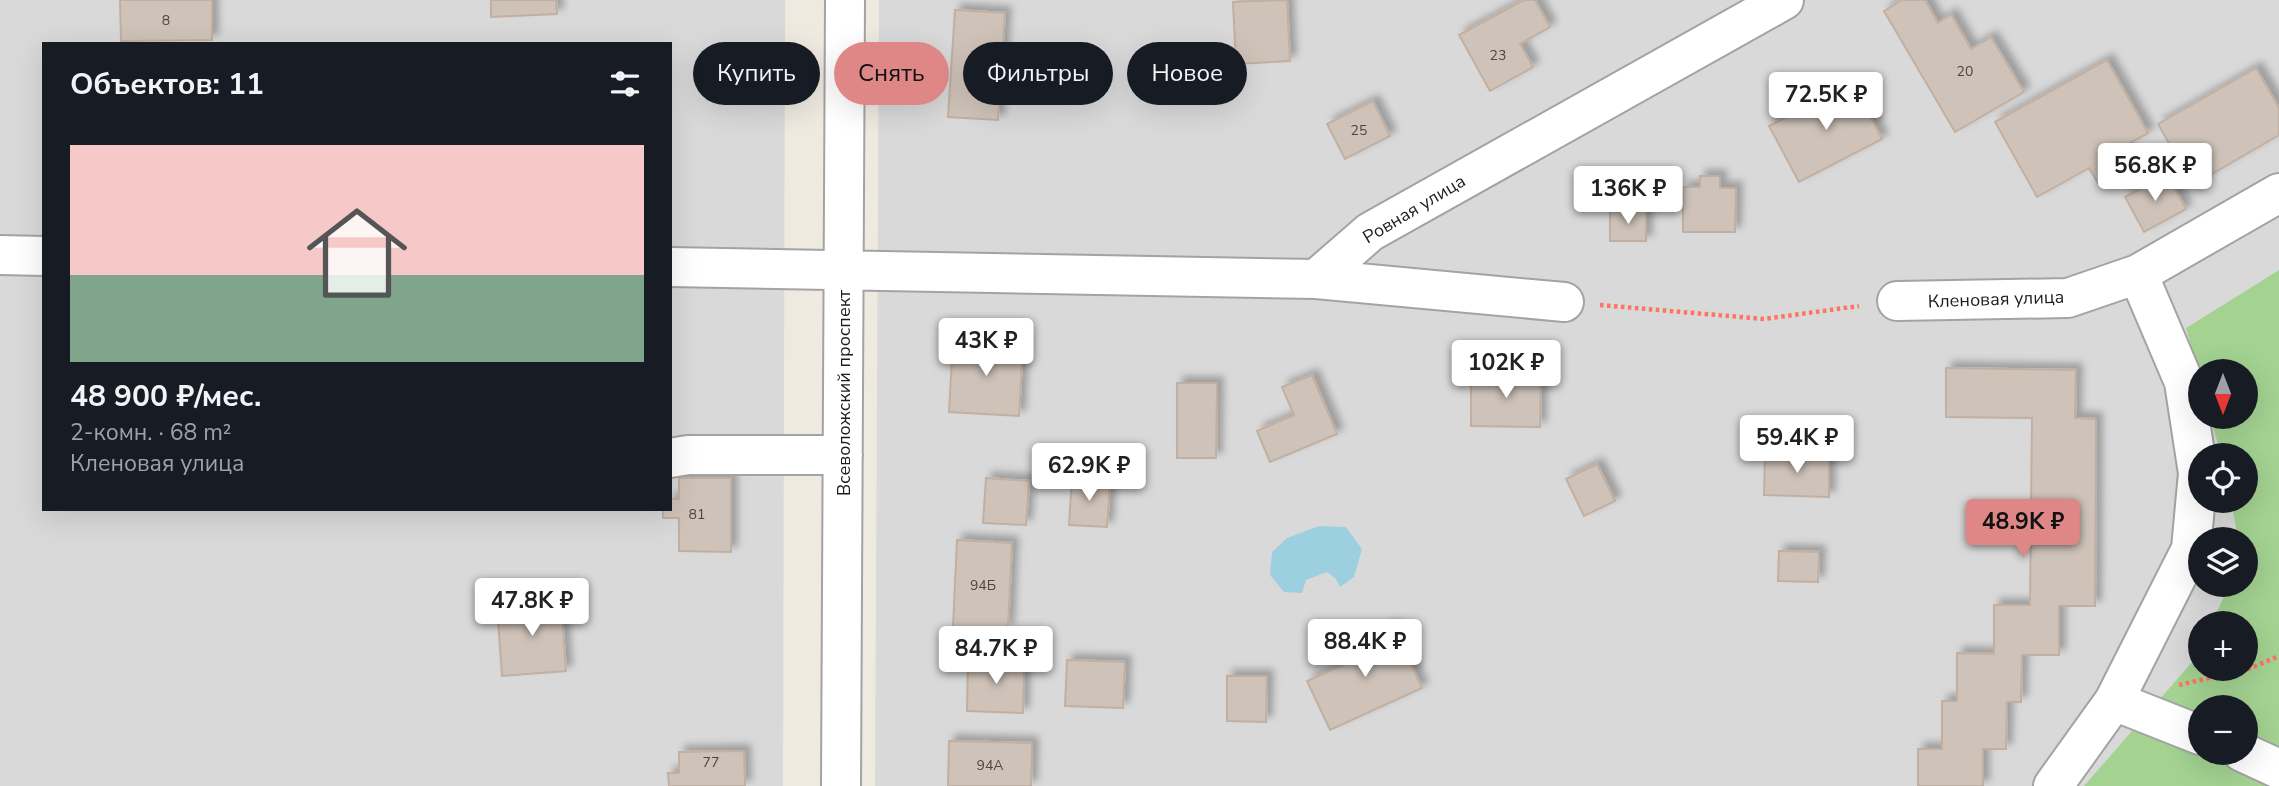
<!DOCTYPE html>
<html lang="ru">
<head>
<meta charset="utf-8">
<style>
  :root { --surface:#171b24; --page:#242831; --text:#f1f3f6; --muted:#9ea1a6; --accent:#df8787 }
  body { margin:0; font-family:"Nunito Sans",sans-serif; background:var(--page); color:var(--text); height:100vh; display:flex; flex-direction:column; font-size:26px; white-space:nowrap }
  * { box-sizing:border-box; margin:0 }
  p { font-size:23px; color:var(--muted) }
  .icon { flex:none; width:38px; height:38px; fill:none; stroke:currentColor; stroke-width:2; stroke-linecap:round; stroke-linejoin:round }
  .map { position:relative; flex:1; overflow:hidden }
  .details { position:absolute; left:42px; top:42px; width:630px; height:469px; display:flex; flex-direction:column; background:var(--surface); border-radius:0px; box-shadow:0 7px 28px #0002 }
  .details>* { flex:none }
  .banner { position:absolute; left:693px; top:42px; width:665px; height:63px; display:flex; gap:14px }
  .needle { width:46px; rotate:180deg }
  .fabs { position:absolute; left:2188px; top:359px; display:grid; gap:14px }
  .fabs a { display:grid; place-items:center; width:70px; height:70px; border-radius:50%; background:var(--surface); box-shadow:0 7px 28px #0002; font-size:35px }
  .price { position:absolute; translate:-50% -60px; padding:0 16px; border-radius:7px; background:#fff; color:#222; font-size:23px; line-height:46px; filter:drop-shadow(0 2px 4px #0008) }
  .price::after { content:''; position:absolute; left:50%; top:42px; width:21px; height:16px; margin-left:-10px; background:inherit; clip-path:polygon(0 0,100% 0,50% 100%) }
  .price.current { background:var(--accent); color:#111 }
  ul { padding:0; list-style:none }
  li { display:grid; align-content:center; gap:14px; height:371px; padding:0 28px }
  li span { display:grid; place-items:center; height:217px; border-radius:0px; color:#555 }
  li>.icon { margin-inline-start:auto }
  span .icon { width:126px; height:126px; fill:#fffc; stroke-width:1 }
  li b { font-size:30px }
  h2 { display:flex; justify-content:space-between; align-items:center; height:84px; padding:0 28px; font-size:30px }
  .tag { padding:0 24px; border-radius:32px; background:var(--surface); box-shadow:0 7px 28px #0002; font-size:24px; line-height:63px }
  .tag.current { background:var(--accent); color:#111 }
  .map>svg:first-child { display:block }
  .residential { fill:#dad9d9; fill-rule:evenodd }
  .forest { fill:#a3d291; fill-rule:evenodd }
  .water { fill:#9cd0e1 }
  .building { fill:#cfc3b9; stroke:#c1b0a1; stroke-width:2; filter:url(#shadow) }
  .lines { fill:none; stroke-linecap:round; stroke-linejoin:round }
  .minor-casing { stroke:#a3a3a3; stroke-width:42 }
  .path { stroke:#ff7361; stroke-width:4.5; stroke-dasharray:3.5 3.5; stroke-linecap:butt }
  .minor { stroke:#fff; stroke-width:38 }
  .labels { text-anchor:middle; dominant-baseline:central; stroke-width:7; stroke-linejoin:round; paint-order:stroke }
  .number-label { font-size:14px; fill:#494643 }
  .street-label { font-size:18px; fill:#1c1c1c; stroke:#fff }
</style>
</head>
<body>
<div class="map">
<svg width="2279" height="786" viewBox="0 0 2279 786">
  <defs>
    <filter id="shadow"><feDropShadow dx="6" dy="-6" stdDeviation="3.5" flood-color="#0004"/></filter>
  </defs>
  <rect width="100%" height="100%" fill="#efeae0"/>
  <!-- residential -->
  <path class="residential" d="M0 0H785L783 786H0ZM44 44H670V509H44Z
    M879 0H2279V270L2186 328 2200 379V416L2210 417 2221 455H2200V500L2231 501 2238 539H2200V584L2229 585 2212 623H2200V653L2197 660 2084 786H875Z"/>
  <!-- forest -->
  <path class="forest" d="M2279 270V786H2084L2200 653V668H2245V623H2212L2229 585 2245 584V539H2238L2231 501 2245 500V455H2221L2210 417 2245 416V371H2200V379L2186 328ZM2200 707H2245V752H2200Z"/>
  <!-- water -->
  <path class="water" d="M1319 526 1346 527 1362 549 1354 577 1340 587 1336 579 1327 572 1306 580 1302 593 1284 592 1270 575 1272 552 1287 538Z"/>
  <!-- building -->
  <path class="building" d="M120 0H212V40L121 41Z
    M491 0H556L557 14 491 17Z
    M1287 0 1290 61 1236 64 1233 2Z
    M1524 0H1535L1550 27 1520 44 1533 67 1490 91 1459 35Z
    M1902 0H1925L1938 23 1951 14 1971 49 1991 37 2024 92 1955 132 1884 11Z
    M955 10 1005 13 998 120 948 117Z
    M2107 60 2148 133 2123 147 2132 164 2098 183 2089 168 2037 197 1995 122Z
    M2256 68 2279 108V135L2193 185 2158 124Z
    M1852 83 1882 139 1799 182 1769 126Z
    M1373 101 1390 136 1345 159 1327 124Z
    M2167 175 2186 209 2144 232 2125 197Z
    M1700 176H1720V188H1736L1735 232H1683V187H1700Z
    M1610 211H1646V241H1610Z
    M953 340 1023 343 1019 416 949 412Z
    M1946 368 2076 370 2075 418 2096 419 2095 606H2059V655H2022L2021 702H2007L2006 749H1983V786H1918V749H1942V701H1957V653L1994 654V605H2030L2032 418 1946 417Z
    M1471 373 1541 375 1540 427 1471 426Z
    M1312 375 1337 434 1270 462 1257 431 1294 415 1282 387Z
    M1177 383H1217L1216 458H1177Z
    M1765 453 1829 455V497L1764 495Z
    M1597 464 1615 501 1584 516 1566 479Z
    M679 478H731V552L679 551V518H663V509H670V499H679Z
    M986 478 1029 481 1026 525 983 523Z
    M1072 479 1110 482 1107 527 1069 525Z
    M957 540 1012 543 1008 629 953 627Z
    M1779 551 1819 552 1818 582 1778 581Z
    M561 599 566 671 502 676 497 605Z
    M1393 626 1422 688 1330 730 1307 681 1343 665 1337 652Z
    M968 659 1024 660 1023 713 967 711Z
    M1067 660 1125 662 1123 708 1065 706Z
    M1227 676H1267L1266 722 1227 721Z
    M949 741 1032 743 1031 786H948Z
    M744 751 745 786H669L668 773H679V752Z"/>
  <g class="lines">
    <defs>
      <path id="minor" d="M0 255 44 256
        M670 267 1316 279 1370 232 1784 0
        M1316 279 1564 302
        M1897 301 2068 298 2138 274 2279 193
        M670 458 688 455H843
        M2114 701 2200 735
        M2242 752 2279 769
        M841 786 845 0
        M2053 786 2114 701 2191 549 2198 473 2184 382 2138 274"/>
    </defs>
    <!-- minor casing -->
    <use href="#minor" class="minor-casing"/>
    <!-- path -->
    <path class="path" d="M1600 305 1764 319 1859 306
      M2179 685 2248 669 2279 656"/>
    <!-- minor -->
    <use href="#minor" class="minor"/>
  </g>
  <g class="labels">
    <!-- number labels -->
    <g class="number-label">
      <text x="166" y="20">8</text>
      <text x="1498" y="55">23</text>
      <text x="1965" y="71">20</text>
      <text x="1359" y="130">25</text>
      <text x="697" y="514">81</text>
      <text x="983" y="585">94Б</text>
      <text x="711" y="762">77</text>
      <text x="990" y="765">94А</text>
    </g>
    <!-- street labels -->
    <g class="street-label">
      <text transform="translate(1414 209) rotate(-31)">Ровная улица</text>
      <text transform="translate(1996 299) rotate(-2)">Кленовая улица</text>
      <text transform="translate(844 393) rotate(-90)">Всеволожский проспект</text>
    </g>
  </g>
</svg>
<div class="fabs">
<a><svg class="needle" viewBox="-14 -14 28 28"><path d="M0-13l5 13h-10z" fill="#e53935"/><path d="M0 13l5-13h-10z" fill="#9ea1a6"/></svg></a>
<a><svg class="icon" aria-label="locate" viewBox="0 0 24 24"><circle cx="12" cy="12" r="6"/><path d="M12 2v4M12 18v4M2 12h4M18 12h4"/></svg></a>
<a><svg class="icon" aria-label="layers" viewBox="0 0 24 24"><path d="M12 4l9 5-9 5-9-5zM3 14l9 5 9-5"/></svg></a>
<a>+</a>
<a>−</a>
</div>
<b class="price" style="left:1826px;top:132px">72.5K ₽</b>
<b class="price" style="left:2155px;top:203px">56.8K ₽</b>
<b class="price" style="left:1628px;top:226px">136K ₽</b>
<b class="price" style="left:986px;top:378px">43K ₽</b>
<b class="price" style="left:1506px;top:400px">102K ₽</b>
<b class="price" style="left:1797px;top:475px">59.4K ₽</b>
<b class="price" style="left:1089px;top:503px">62.9K ₽</b>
<b class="price current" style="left:2023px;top:559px">48.9K ₽</b>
<b class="price" style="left:532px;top:638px">47.8K ₽</b>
<b class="price" style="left:1365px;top:679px">88.4K ₽</b>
<b class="price" style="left:996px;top:686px">84.7K ₽</b>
<div class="banner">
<a class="tag">Купить</a>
<a class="tag current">Снять</a>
<a class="tag">Фильтры</a>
<a class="tag">Новое</a>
</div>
<section class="details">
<h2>Объектов: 11<svg class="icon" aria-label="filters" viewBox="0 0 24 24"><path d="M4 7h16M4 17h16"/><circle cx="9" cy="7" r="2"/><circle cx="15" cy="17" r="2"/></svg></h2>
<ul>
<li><span style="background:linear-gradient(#f6c9c9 60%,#7fa58c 0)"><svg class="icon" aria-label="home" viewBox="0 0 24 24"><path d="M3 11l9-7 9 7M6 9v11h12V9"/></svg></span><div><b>48 900 ₽/мес.</b><p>2-комн. · 68 m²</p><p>Кленовая улица</p></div></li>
</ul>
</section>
</div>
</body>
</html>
